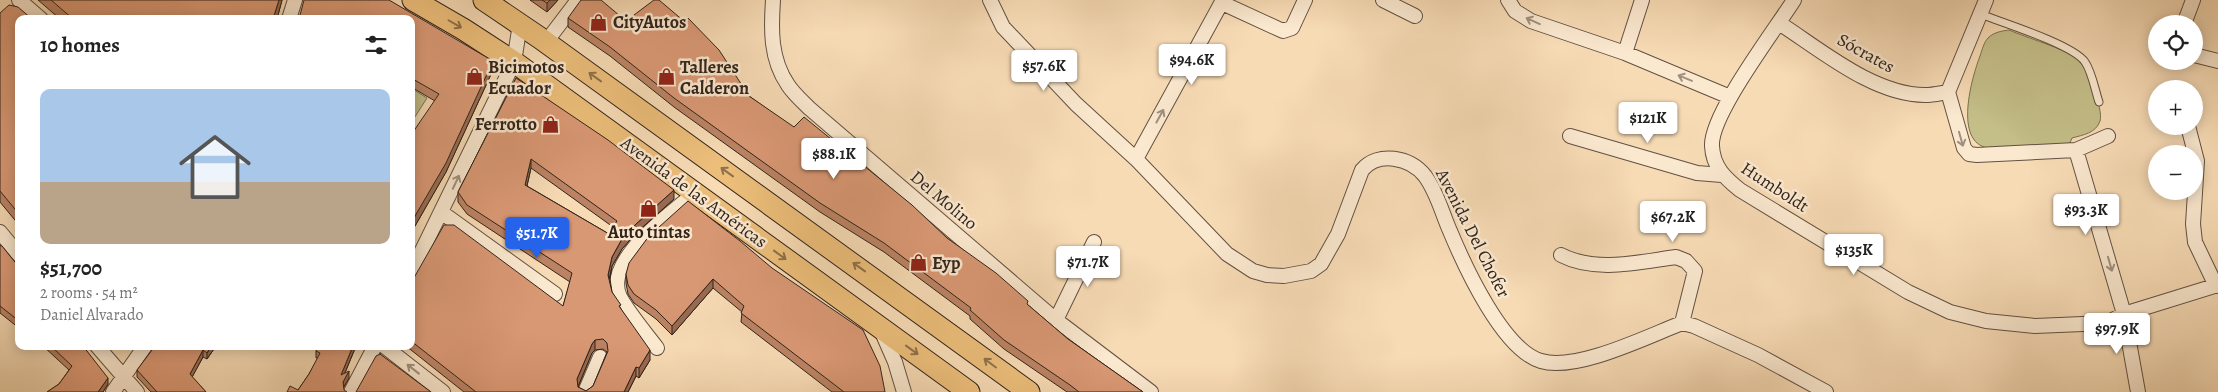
<!DOCTYPE html>
<html lang="en">
<head>
<meta charset="utf-8">
<style>
  :root { --surface:#fff; --page:#f6f6f6; --text:#222; --muted:#767676; --accent:#2563eb }
  body { margin:0; font-family:Alegreya,serif; background:var(--page); color:var(--text); height:100vh; display:flex; flex-direction:column; font-size:19px; white-space:nowrap }
  * { box-sizing:border-box; margin:0 }
  p { font-size:16px; color:var(--muted) }
  .icon { flex:none; width:28px; height:28px; fill:none; stroke:currentColor; stroke-width:2; stroke-linecap:round; stroke-linejoin:round }
  .map { position:relative; flex:1; overflow:hidden }
  .drawer { position:absolute; left:15px; top:15px; width:400px; height:335px; display:flex; flex-direction:column; background:var(--surface); border-radius:10px; box-shadow:0 2px 12px #0003 }
  .drawer>* { flex:none }
  .buttons { position:absolute; left:2148px; top:15px; display:grid; gap:10px }
  .buttons a { display:grid; place-items:center; width:55px; height:55px; border-radius:50%; background:var(--surface); box-shadow:0 2px 12px #0003; font-size:25px }
  .price { position:absolute; translate:-50% -42px; padding:0 11px; border-radius:5px; background:#fff; color:#222; font-size:16px; line-height:32px; filter:drop-shadow(0 1px 2px #0008) }
  .price::after { content:''; position:absolute; left:50%; top:30px; width:15px; height:11px; margin-left:-8px; background:inherit; clip-path:polygon(0 0,100% 0,50% 100%) }
  .price.selected { background:var(--accent); color:#fff }
  ul { padding:0; list-style:none }
  li { display:grid; align-content:center; gap:10px; height:265px; padding:0 25px }
  li span { display:grid; place-items:center; height:155px; border-radius:10px; color:#555 }
  li>.icon { margin-inline-start:auto }
  span .icon { width:90px; height:90px; fill:#fffc; stroke-width:1 }
  li b { font-size:21px }
  h2 { display:flex; justify-content:space-between; align-items:center; height:60px; padding:0 25px; font-size:21px }
  .map>svg:first-child { display:block }
  .green { fill:#c4be88; stroke:#7a7052 }
  .lines { fill:none; stroke-linecap:round; stroke-linejoin:round }
  .lane-casing { stroke:#625142; stroke-width:9 }
  .street-casing { stroke:#625142; stroke-width:16 }
  .primary-casing { stroke:#31231b; stroke-width:23 }
  .lane { stroke:#fae8cf; stroke-width:7 }
  .street { stroke:#fae8cf; stroke-width:14 }
  .primary { stroke:#ecbe7a; stroke-width:21 }
  .wall { fill:#bb8364; stroke:#31231b; fill-rule:evenodd }
  .shaded-wall { fill:#986a51; stroke:#31231b }
  .building { fill:#d99874; stroke:#31231b; fill-rule:evenodd }
  .oneway { stroke:#a08f7e }
  .oneway2 { stroke:#8e704a }
  .labels { text-anchor:middle; dominant-baseline:central; stroke-width:5; stroke-linejoin:round; paint-order:stroke }
  .poi-label { font-size:18px; font-weight:bold; fill:#31231b; stroke:#fae8cf; text-anchor:start }
  .street-label { font-size:18px; fill:#31231b; stroke:#fae8cf }
</style>
</head>
<body>
<div class="map">
<svg width="2218" height="392" viewBox="0 0 2218 392">
  <rect width="100%" height="100%" fill="#f7dbb5"/>
  <filter id="stains"><feTurbulence type="fractalNoise" baseFrequency=".004" numOctaves="4"/><feColorMatrix values="0 0 0 0 .2 0 0 0 0 .09 0 0 0 0 .02 0 0 0 .5 -.17"/></filter>
  <radialGradient id="worn" r=".72"><stop offset=".6" stop-color="#630" stop-opacity="0"/><stop offset="1" stop-color="#630" stop-opacity=".3"/></radialGradient>
  <!-- green -->
  <path class="green" d="M2009 30C2025 37 2065 49 2077 58 2086 65 2104 110 2100 121 2096 133 2083 135 2072 138L2069 145 1988 148C1953 142 1972 77 1980 56 1982 50 1984 42 1988 38 1994 32 2002 31 2009 30Z
    M411 88 427 98 411 123Z"/>
  <g class="lines">
    <defs>
      <path id="lane" d="M1980 14C2001 22 2074 45 2085 62 2092 72 2095 90 2099 102"/>
      <path id="street" d="M19 0 41 19
        M773 0C771 29 770 59 788 85 793 93 802 101 809 108L1056 320 1151 392
        M990 0 1003 27 1076 104 1136 159 1227 254 1253 271 1267 275 1284 276 1311 271 1321 264 1338 234 1362 170C1378 151 1410 157 1425 176 1437 192 1442 213 1450 231 1465 267 1503 350 1541 361 1576 372 1648 336 1682 323L1694 326 1758 355 1826 392
        M1383 0 1415 16
        M1508 0 1515 11 1531 21 1625 53 1730 97
        M1794 0C1775 30 1710 115 1712 146 1713 167 1725 178 1740 190L1908 292 1950 312 1986 321 2035 326 2107 323 2124 314 2218 285
        M1222 3 1283 31 1292 28 1305 0
        M289 19 295 0
        M1779 23C1821 50 1874 95 1925 95 1933 95 1941 93 1948 92
        M2184 24 2193 0
        M546 42 578 0
        M1625 53 1642 0
        M2194 55 2218 61
        M1948 92 1964 148 1969 154 1977 155 2076 150 2108 136
        M1948 92 1986 0
        M2188 126 2197 161 2193 224 2195 242 2216 286
        M1570 136 1697 173 1722 175
        M2076 150 2124 314 2138 392
        M1136 159 1223 0
        M441 212 555 294
        M0 232 19 255
        M1561 255C1596 273 1639 262 1676 257L1686 261 1695 271 1682 323
        M411 273 514 62 520 24
        M1056 320 1094 242
        M881 330 895 362 904 392
        M97 346 137 392
        M384 346 443 392
        M657 348C645 332 630 315 620 297 602 261 672 213 695 193
        M113 392 145 346
        M351 392 375 346
        M585 392 600 357"/>
      <path id="primary" d="M413 0 463 29 514 62 969 392
        M484 0 540 38 1029 392"/>
    </defs>
    <!-- lane casing -->
    <use href="#lane" class="lane-casing"/>
    <!-- street casing -->
    <use href="#street" class="street-casing"/>
    <!-- primary casing -->
    <use href="#primary" class="primary-casing"/>
    <!-- lane -->
    <use href="#lane" class="lane"/>
    <!-- street -->
    <use href="#street" class="street"/>
    <!-- primary -->
    <use href="#primary" class="primary"/>
  </g>
  <!-- wall -->
  <path class="wall" d="M38 0H282L277 19H60Z
    M530 0H558L547 12Z
    M0 13 19 19V225L0 202Z
    M568 18 626 21 749 96 947 238 1028 305 1068 339 1143 392H1067L1004 349 970 319V316L884 252 820 212 674 107 610 56 568 27Z
    M411 19 493 70 446 172 415 226 435 101 411 87Z
    M516 78 674 199 636 233 622 249 612 266 610 279 612 292 621 309 650 360 639 378 636 376 628 392H464L406 346H411V283L563 306 570 282 467 214 458 202V192ZM531 168 613 227 609 234 527 186ZM603 349 607 352 593 386 586 391 578 387 592 353 595 350Z
    M649 236 885 392H832L741 322 742 312 713 288 672 335 656 319 634 303 628 294 626 283V274Z
    M0 245 19 267V328L0 313Z
    M43 346H83L108 384 103 392H47L59 384 69 370Z
    M216 346 207 359 203 357 192 377 206 392H151L137 377V370Z
    M319 346H356L345 373 349 378 344 387 298 390 309 374 318 358H316V351Z"/>
  <!-- shaded-wall -->
  <path class="shaded-wall" d="M279 0H282L277 19H273Z
    M550 0H558L547 12V3Z
    M493 61V70L446 172 415 226 411 234V224L415 216Z
    M531 159V168L525 194V185Z
    M674 190V199L636 233 622 249 612 266 608 284V275L612 257 622 239 636 224Z
    M713 279V288L672 335V326Z
    M595 340V350L592 353 577 389V379L592 344Z
    M211 346H216L207 359V353Z
    M353 346H356L341 382V375Z
    M203 350V357L190 381V374Z
    M650 350V360L639 378V368Z
    M636 367V376L628 392H624Z
    M349 371V378L343 388V382Z
    M108 378V384L103 392H98Z"/>
  <!-- building -->
  <path class="building" d="M51 0H279L273 19H73Z
    M304 0H389L493 61 446 163 415 216 411 224V135L439 94 411 78V19H299Z
    M542 0H550L547 3Z
    M581 0H601L626 21 654 0H659L685 22 688 18 719 50 749 96 794 127 804 117 912 205 947 238 996 273 1028 301 1027 304 1068 339 1143 392H1079L1070 385 1004 340 970 310 971 308 884 243 820 203 674 98 610 47 568 18Z
    M9 5 18 7 32 19H19V214L0 191V13Z
    M516 78 608 140 674 190 636 224 622 239 612 257 608 275 612 292 621 305 619 306 650 350 639 368 636 367 624 392H476L411 341V283L444 225H454L563 306 572 273 467 205 458 192ZM531 159 617 221 609 234 525 185ZM603 339 607 343 608 351 593 386 586 391 578 387 577 379 592 344 595 340Z
    M688 201 740 241 772 268 863 330 880 366 885 392H844L741 313 744 306 713 279 672 326 656 310 634 294 628 285 626 274 629 263 649 236Z
    M0 245 2 246 19 267V321L0 306Z
    M51 346H83L108 378 98 392H47L59 384 72 366Z
    M155 346H211L207 353 203 350 190 374 206 392H157L137 370Z
    M319 346H353L341 375 349 371 343 382 344 390 347 392H287L290 386 298 390 309 374 320 353 316 351Z
    M380 354 431 392H356L376 356Z"/>
  <!-- one-way arrows -->
  <defs><path id="oneway-shaft" d="M-6 0H5M1.5-3L5.5 0L1.5 3" fill="none" stroke-width="1.6" stroke-linecap="round" stroke-linejoin="round" transform="scale(1.25)"/></defs>
  <g class="oneway">
    <use href="#oneway-shaft" transform="translate(1533 21) rotate(-156)"/>
    <use href="#oneway-shaft" transform="translate(1685 78) rotate(-158)"/>
    <use href="#oneway-shaft" transform="translate(1160 116) rotate(-61)"/>
    <use href="#oneway-shaft" transform="translate(1961 139) rotate(74)"/>
    <use href="#oneway-shaft" transform="translate(456 182) rotate(-65)"/>
    <use href="#oneway-shaft" transform="translate(2110 264) rotate(74)"/>
    <use href="#oneway-shaft" transform="translate(413 369) rotate(-142)"/>
  </g>
  <g class="oneway2">
    <use href="#oneway-shaft" transform="translate(455 24) rotate(30)"/>
    <use href="#oneway-shaft" transform="translate(595 77) rotate(-144)"/>
    <use href="#oneway-shaft" transform="translate(727 172) rotate(-144)"/>
    <use href="#oneway-shaft" transform="translate(780 255) rotate(36)"/>
    <use href="#oneway-shaft" transform="translate(859 267) rotate(-144)"/>
    <use href="#oneway-shaft" transform="translate(912 350) rotate(36)"/>
    <use href="#oneway-shaft" transform="translate(990 363) rotate(-143)"/>
  </g>
  <!-- icons -->
  <defs>
    <symbol id="shop-bare" viewBox="-9 -9 18 18"><path d="M-5-2.5h2.3a2.7 3.5 0 0 1 5.4 0H5L5.5 6h-11ZM-1.5-2.5h3a1.5 2.3 0 0 0-3 0Z" fill="#8f2418" stroke="#fae8cf" stroke-width="2.5" paint-order="stroke"/></symbol>
  </defs>
  <g fill-rule="evenodd">
    <use href="#shop-bare" x="586" y="10" width="25" height="25"/>
    <use href="#shop-bare" x="462" y="64" width="25" height="25"/>
    <use href="#shop-bare" x="654" y="64" width="25" height="25"/>
    <use href="#shop-bare" x="538" y="112" width="25" height="25"/>
    <use href="#shop-bare" x="636" y="196" width="25" height="25"/>
    <use href="#shop-bare" x="906" y="250" width="25" height="25"/>
  </g>
  <g class="labels">
    <!-- poi labels -->
    <g class="poi-label">
      <text x="613" y="22">CityAutos</text>
      <text x="488" y="67">Bicimotos<tspan x="488" dy="21">Ecuador</tspan></text>
      <text x="680" y="67">Talleres<tspan x="680" dy="21">Calderon</tspan></text>
      <text x="537" y="124" text-anchor="end">Ferrotto</text>
      <text x="649" y="232" text-anchor="middle">Auto tintas</text>
      <text x="932" y="263">Eyp</text>
    </g>
    <!-- street labels -->
    <g class="street-label">
      <text transform="translate(1866 53) rotate(29)">Sócrates</text>
      <text transform="translate(1775 187) rotate(33)">Humboldt</text>
      <text transform="translate(694 192) rotate(36)">Avenida de las Américas</text>
      <text transform="translate(944 200) rotate(40)">Del Molino</text>
      <text transform="translate(1473 233) rotate(63)">Avenida Del Chofer</text>
    </g>
  </g>
  <rect width="100%" height="100%" filter="url(#stains)"/>
  <rect width="100%" height="100%" fill="url(#worn)"/>
</svg>
<div class="buttons">
<a><svg class="icon" aria-label="locate" viewBox="0 0 24 24"><circle cx="12" cy="12" r="6"/><path d="M12 2v4M12 18v4M2 12h4M18 12h4"/></svg></a>
<a>+</a>
<a>−</a>
</div>
<b class="price" style="left:1192px;top:86px">$94.6K</b>
<b class="price" style="left:1044px;top:92px">$57.6K</b>
<b class="price" style="left:1648px;top:144px">$121K</b>
<b class="price" style="left:834px;top:180px">$88.1K</b>
<b class="price" style="left:2086px;top:236px">$93.3K</b>
<b class="price" style="left:1673px;top:243px">$67.2K</b>
<b class="price selected" style="left:537px;top:259px">$51.7K</b>
<b class="price" style="left:1854px;top:276px">$135K</b>
<b class="price" style="left:1088px;top:288px">$71.7K</b>
<b class="price" style="left:2117px;top:355px">$97.9K</b>
<section class="drawer">
<h2>10 homes<svg class="icon" aria-label="filters" viewBox="0 0 24 24"><path d="M4 7h16M4 17h16"/><circle cx="9" cy="7" r="2"/><circle cx="15" cy="17" r="2"/></svg></h2>
<ul>
<li><span style="background:linear-gradient(#a9c7e8 60%,#b9a48a 0)"><svg class="icon" aria-label="home" viewBox="0 0 24 24"><path d="M3 11l9-7 9 7M6 9v11h12V9"/></svg></span><div><b>$51,700</b><p>2 rooms · 54 m²</p><p>Daniel Alvarado</p></div></li>
</ul>
</section>
</div>
</body>
</html>
